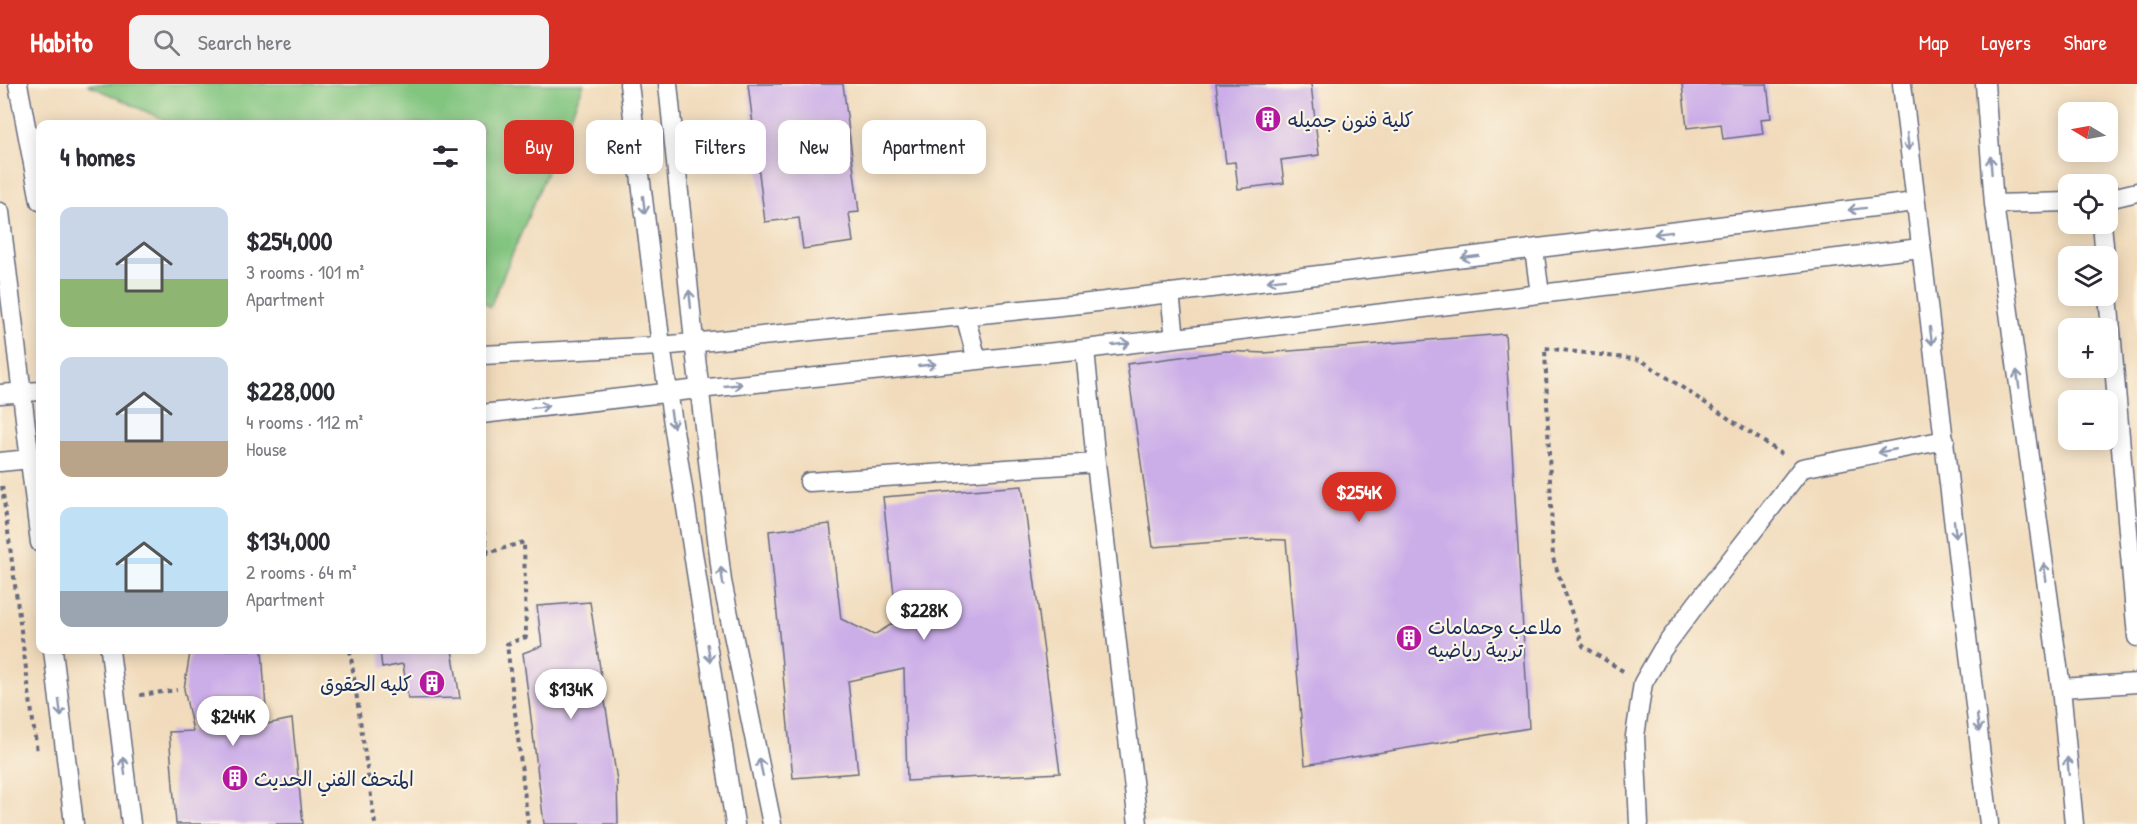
<!DOCTYPE html>
<html lang="en">
<head>
<meta charset="utf-8">
<style>
  :root { --surface:#fff; --page:#f2f2f3; --text:#2b2b33; --muted:#7c7c81; --accent:#d93025 }
  body { margin:0; font-family:"Patrick Hand","Playpen Sans Arabic",sans-serif; background:var(--page); color:var(--text); height:100vh; display:flex; flex-direction:column; font-size:22px; white-space:nowrap }
  * { box-sizing:border-box; margin:0 }
  p { font-size:20px; color:var(--muted) }
  .icon { flex:none; width:33px; height:33px; fill:none; stroke:currentColor; stroke-width:2; stroke-linecap:round; stroke-linejoin:round }
  .map { position:relative; flex:1; overflow:hidden }
  .panel { position:absolute; left:36px; top:36px; width:450px; height:534px; display:flex; flex-direction:column; background:var(--surface); border-radius:12px; box-shadow:0 3px 15px #0003 }
  .panel>* { flex:none }
  .banner { position:absolute; left:504px; top:36px; width:570px; height:54px; display:flex; gap:12px }
  .needle { width:39px; rotate:280deg }
  .buttons { position:absolute; left:2058px; top:18px; display:grid; gap:12px }
  .buttons a { display:grid; place-items:center; width:60px; height:60px; border-radius:12px; background:var(--surface); box-shadow:0 3px 15px #0003; font-size:30px }
  .price { position:absolute; translate:-50% -51px; padding:0 14px; border-radius:21px; background:#fff; color:#222; font-size:20px; line-height:39px; filter:drop-shadow(0 2px 3px #0008) }
  .price::after { content:''; position:absolute; left:50%; top:36px; width:18px; height:14px; margin-left:-9px; background:inherit; clip-path:polygon(0 0,100% 0,50% 100%) }
  .price.on { background:var(--accent); color:#fff }
  ul { padding:0; list-style:none }
  li { display:flex; align-items:center; gap:18px; height:150px; padding:0 24px }
  li span { display:grid; place-items:center; flex:none; width:168px; height:120px; border-radius:12px; color:#555 }
  li>.icon { margin-inline-start:auto }
  span .icon { width:72px; height:72px; fill:#fffc; stroke-width:1 }
  li b { font-size:26px }
  h2 { display:flex; justify-content:space-between; align-items:center; height:72px; padding:0 24px; font-size:26px }
  .pill { padding:0 21px; border-radius:12px; background:var(--surface); box-shadow:0 3px 15px #0003; font-size:21px; line-height:54px }
  .pill.on { background:var(--accent); color:#fff }
  header { display:flex; align-items:center; gap:36px; box-sizing:border-box; height:84px; padding:0 30px; background:var(--accent); color:#fff }
  header strong { font-size:28px }
  nav { display:flex; gap:33px; margin-inline-start:auto; font-size:21px }
  .search { width:420px; height:54px; background:var(--page); display:flex; align-items:center; gap:15px; box-sizing:border-box; padding:0 21px; border-radius:12px; color:var(--muted); font-size:22px }
  .map>svg:first-child { display:block }
  .grass { fill:#81c57f; stroke:#4e7a6e; stroke-width:1.5 }
  .building { fill:#cbade8 }
  .lines { fill:none; stroke-linecap:round; stroke-linejoin:round }
  .service-casing { stroke:#666b7f; stroke-width:21 }
  .path { stroke:#666b7f; stroke-width:4; stroke-dasharray:4.5 4.5; stroke-linecap:butt }
  .service { stroke:#fff; stroke-width:18 }
  .oneway { stroke:#8d97ae }
  .labels { text-anchor:middle; dominant-baseline:central; stroke-width:4.5; stroke-linejoin:round; paint-order:stroke }
  .poi-label { font-size:20px; fill:#1b2f5e; stroke:#fcf5e5; text-anchor:start }
</style>
</head>
<body>
<header>
<strong>Habito</strong>
<div class="search"><svg class="icon" aria-label="search" viewBox="0 0 24 24"><circle cx="10" cy="10" r="6"/><path d="M15 15l6 6"/></svg>Search here</div>
<nav><a>Map</a><a>Layers</a><a>Share</a></nav>
</header>
<div class="map">
<svg width="2137" height="740" viewBox="0 0 2137 740">
  <rect width="100%" height="100%" fill="#fcf5e5"/>
  <filter id="ink" filterUnits="userSpaceOnUse"><feTurbulence type="fractalNoise" baseFrequency=".0167" numOctaves="2"/><feDisplacementMap in="SourceGraphic" scale="12" xChannelSelector="R" yChannelSelector="G"/><feConvolveMatrix kernelMatrix="1 2 1 2 8 2 1 2 1" color-interpolation-filters="sRGB"/></filter>
  <filter id="wash" filterUnits="userSpaceOnUse"><feTurbulence type="fractalNoise" baseFrequency=".008" numOctaves="4" result="noise"/><feDisplacementMap in="SourceGraphic" scale="24" xChannelSelector="R" yChannelSelector="G"/><feGaussianBlur stdDeviation="1.35" result="paint"/><feColorMatrix in="noise" values="0 0 0 0 0 0 0 0 0 0 0 0 0 0 0 0 0 1.4 0 .05"/><feComposite in="paint" operator="in"/></filter>
  <g filter="url(#wash)">
    <rect width="100%" height="100%" fill="#f1dbbc"/>
    <!-- grass -->
    <path class="grass" d="M87 0H584L490 223 482 217V40H173Z"/>
    <g id="blocks">
      <!-- building -->
      <path class="building" d="M748 0H843L859 128 849 129 853 158 803 165 799 134 765 138Z
        M1216 0H1311L1319 71 1281 76 1284 99 1238 105 1235 78 1226 79Z
        M1682 0H1767L1771 34 1761 35 1763 50 1723 55 1721 40 1687 44Z
        M1505 250 1529 644 1305 681 1286 456 1256 455 1153 463 1127 280 1226 267 1264 269Z
        M1022 402 1060 689 907 697 904 585 848 597 858 689 793 694 769 447 830 440 841 535 874 551 897 537 883 413Z
        M590 518 617 697 618 740H544L523 569 542 562 537 522Z
        M156 566H262L267 640 292 635 303 740H176L169 648 193 647 184 605 190 569H157Z
        M380 566H452L460 614 408 615 403 580 382 584Z"/>
    </g>
  </g>
  <g filter="url(#ink)">
    <use href="#blocks" fill-opacity="0" stroke="#666b7f" stroke-width="1.5"/>
    <g class="lines">
      <defs>
        <path id="service" d="M18 0 40 117
          M629 0 661 262 735 740
          M668 0 694 257 722 497 772 740
          M1902 0 1989 740
          M1985 0 1994 120 2061 604 2074 740
          M2108 115 2137 108
          M1994 120 2068 118
          M0 128 40 459
          M2102 140 2105 172
          M1534 165 1540 210
          M1170 209 1175 254
          M2108 211 2137 553
          M965 231 977 276
          M1085 265 1096 379 1138 740
          M482 271 661 262 1081 220 1915 118
          M0 310 40 307
          M482 330 699 305 1085 265 1920 164
          M0 378 40 374
          M809 398 1096 379
          M53 566 74 740
          M110 566 131 740
          M2061 604 2137 599
          M1639 740 1635 652 1643 599 1662 566 1697 519 1802 384 1945 356"/>
      </defs>
      <!-- service casing -->
      <use href="#service" class="service-casing"/>
      <!-- path -->
      <path class="path" d="M2 402 37 668
        M482 439 488 469 524 458 526 553 507 560 528 740
        M350 566 375 740
        M1623 587 1583 562 1553 474 1545 264 1641 276 1782 370
        M140 611 177 606"/>
      <!-- service -->
      <use href="#service" class="service"/>
    </g>
    <!-- one-way arrows -->
    <defs><path id="oneway-shaft" d="M-6 0H5M1.5-3L5.5 0L1.5 3" fill="none" stroke-width="1.6" stroke-linecap="round" stroke-linejoin="round" transform="scale(1.5)"/></defs>
    <g class="oneway">
      <use href="#oneway-shaft" transform="translate(1908 58) rotate(83)"/>
      <use href="#oneway-shaft" transform="translate(1991 81) rotate(-94)"/>
      <use href="#oneway-shaft" transform="translate(644 121) rotate(83)"/>
      <use href="#oneway-shaft" transform="translate(1857 125) rotate(173)"/>
      <use href="#oneway-shaft" transform="translate(1663 149) rotate(173)"/>
      <use href="#oneway-shaft" transform="translate(1470 173) rotate(173)"/>
      <use href="#oneway-shaft" transform="translate(1276 196) rotate(173)"/>
      <use href="#oneway-shaft" transform="translate(690 215) rotate(-96)"/>
      <use href="#oneway-shaft" transform="translate(1931 252) rotate(83)"/>
      <use href="#oneway-shaft" transform="translate(1121 260) rotate(-7)"/>
      <use href="#oneway-shaft" transform="translate(927 281) rotate(-6)"/>
      <use href="#oneway-shaft" transform="translate(2018 295) rotate(-98)"/>
      <use href="#oneway-shaft" transform="translate(733 301) rotate(-6)"/>
      <use href="#oneway-shaft" transform="translate(540 323) rotate(-7)"/>
      <use href="#oneway-shaft" transform="translate(672 335) rotate(81)"/>
      <use href="#oneway-shaft" transform="translate(1887 367) rotate(169)"/>
      <use href="#oneway-shaft" transform="translate(1955 445) rotate(83)"/>
      <use href="#oneway-shaft" transform="translate(2045 488) rotate(-98)"/>
      <use href="#oneway-shaft" transform="translate(722 492) rotate(-98)"/>
      <use href="#oneway-shaft" transform="translate(709 569) rotate(81)"/>
      <use href="#oneway-shaft" transform="translate(60 624) rotate(83)"/>
      <use href="#oneway-shaft" transform="translate(1978 639) rotate(83)"/>
      <use href="#oneway-shaft" transform="translate(124 682) rotate(-97)"/>
      <use href="#oneway-shaft" transform="translate(2068 682) rotate(-95)"/>
      <use href="#oneway-shaft" transform="translate(761 683) rotate(-102)"/>
    </g>
  </g>
  <!-- icons -->
  <defs>
    <symbol id="building-disc" viewBox="-11 -11 22 22"><circle r="9.5" fill="#b5179e" stroke="#fcf5e5"/><path d="M-4-6H4V6H1V3H-1V6H-4ZM-2.5-4.3h1.7v1.8h-1.7ZM.8-4.3h1.7v1.8H.8ZM-2.5-1h1.7V.8h-1.7ZM.8-1h1.7V.8H.8Z" fill="#fff"/></symbol>
  </defs>
  <g fill-rule="evenodd">
    <use href="#building-disc" x="1253" y="20" width="30" height="30"/>
    <use href="#building-disc" x="1394" y="539" width="30" height="30"/>
    <use href="#building-disc" x="417" y="584" width="30" height="30"/>
    <use href="#building-disc" x="220" y="679" width="30" height="30"/>
  </g>
  <g class="labels">
    <!-- poi labels -->
    <g class="poi-label">
      <text x="1288" y="35">كلية فنون جميله</text>
      <text x="1428" y="542">ملاعب وحمامات<tspan x="1428" dy="23">تربية رياضيه</tspan></text>
      <text x="412" y="599" text-anchor="end">كليه الحقوق</text>
      <text x="254" y="694">المتحف الفني الحديث</text>
    </g>
  </g>
</svg>
<div class="buttons">
<a><svg class="needle" viewBox="-14 -14 28 28"><path d="M0-13l5 13h-10z" fill="#e53935"/><path d="M0 13l5-13h-10z" fill="#7c7c81"/></svg></a>
<a><svg class="icon" aria-label="locate" viewBox="0 0 24 24"><circle cx="12" cy="12" r="6"/><path d="M12 2v4M12 18v4M2 12h4M18 12h4"/></svg></a>
<a><svg class="icon" aria-label="layers" viewBox="0 0 24 24"><path d="M12 4l9 5-9 5-9-5zM3 14l9 5 9-5"/></svg></a>
<a>+</a>
<a>−</a>
</div>
<b class="price on" style="left:1359px;top:439px">$254K</b>
<b class="price" style="left:924px;top:557px">$228K</b>
<b class="price" style="left:571px;top:636px">$134K</b>
<b class="price" style="left:233px;top:663px">$244K</b>
<div class="banner">
<a class="pill on">Buy</a>
<a class="pill">Rent</a>
<a class="pill">Filters</a>
<a class="pill">New</a>
<a class="pill">Apartment</a>
</div>
<section class="panel">
<h2>4 homes<svg class="icon" aria-label="filters" viewBox="0 0 24 24"><path d="M4 7h16M4 17h16"/><circle cx="9" cy="7" r="2"/><circle cx="15" cy="17" r="2"/></svg></h2>
<ul>
<li><span style="background:linear-gradient(#c9d6e8 60%,#8fb573 0)"><svg class="icon" aria-label="home" viewBox="0 0 24 24"><path d="M3 11l9-7 9 7M6 9v11h12V9"/></svg></span><div><b>$254,000</b><p>3 rooms · 101 m²</p><p>Apartment</p></div></li>
<li><span style="background:linear-gradient(#c9d6e8 70%,#b9a48a 0)"><svg class="icon" aria-label="home" viewBox="0 0 24 24"><path d="M3 11l9-7 9 7M6 9v11h12V9"/></svg></span><div><b>$228,000</b><p>4 rooms · 112 m²</p><p>House</p></div></li>
<li><span style="background:linear-gradient(#bfe0f5 70%,#9aa5b1 0)"><svg class="icon" aria-label="home" viewBox="0 0 24 24"><path d="M3 11l9-7 9 7M6 9v11h12V9"/></svg></span><div><b>$134,000</b><p>2 rooms · 64 m²</p><p>Apartment</p></div></li>
</ul>
</section>
</div>
</body>
</html>
